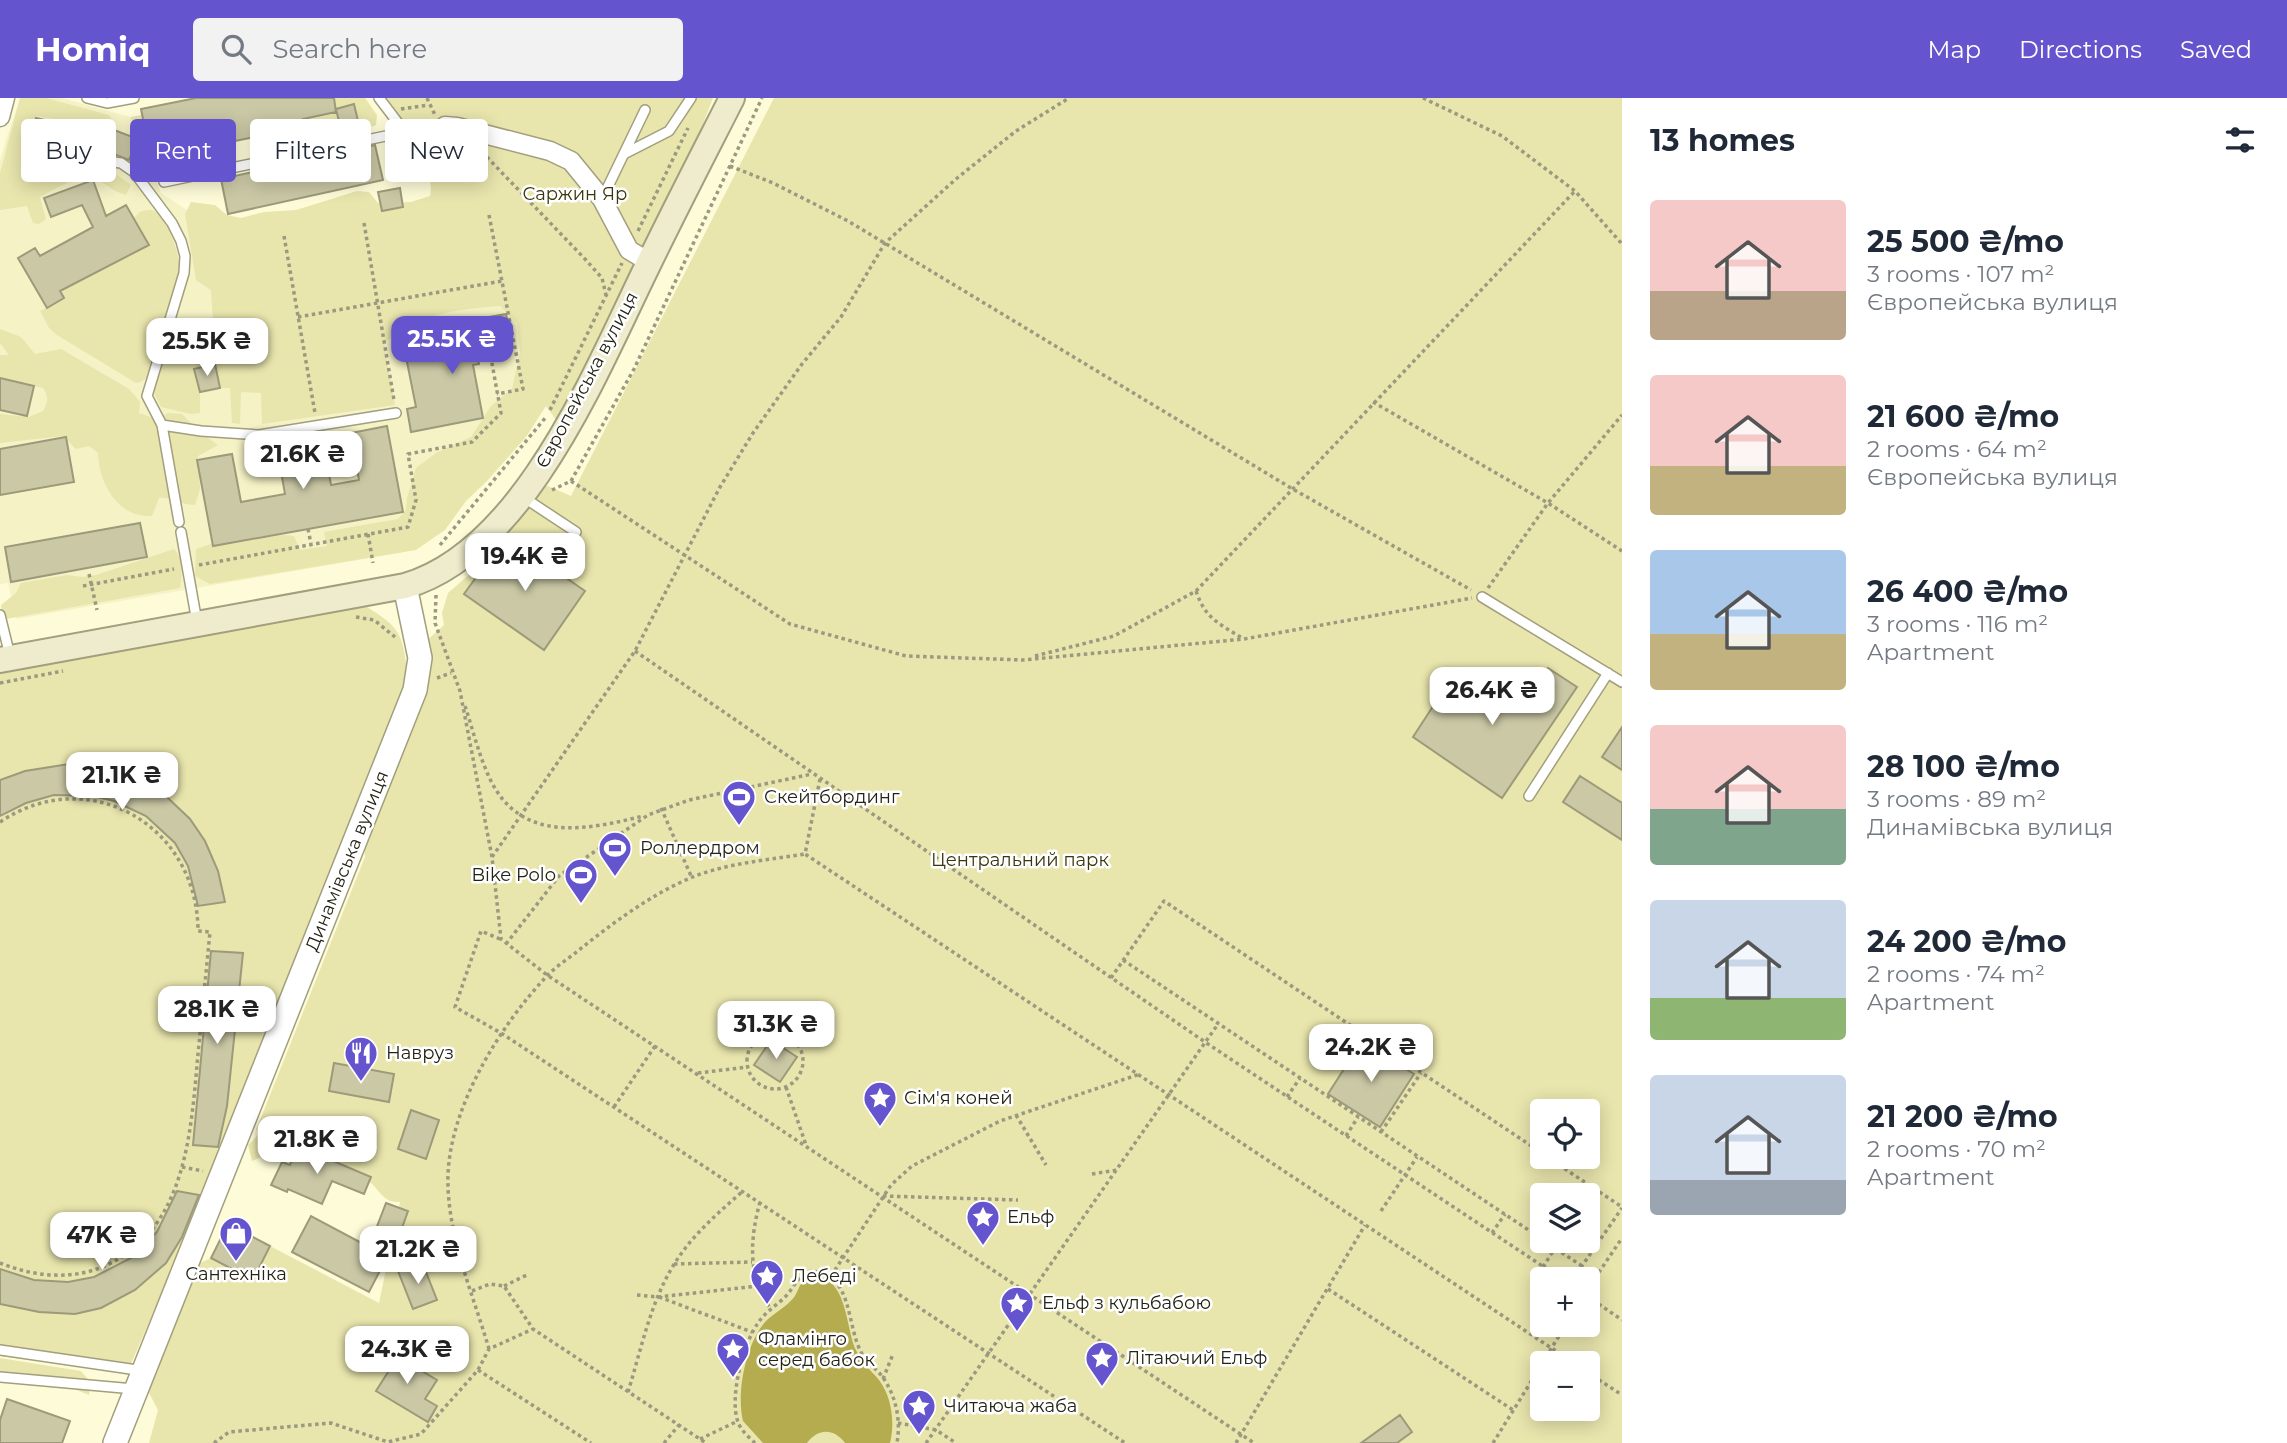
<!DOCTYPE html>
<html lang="en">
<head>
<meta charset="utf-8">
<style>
  :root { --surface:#fff; --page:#f2f2f3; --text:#1f2937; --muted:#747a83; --accent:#6454cd }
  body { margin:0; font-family:Montserrat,sans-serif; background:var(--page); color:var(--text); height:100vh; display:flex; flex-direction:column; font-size:26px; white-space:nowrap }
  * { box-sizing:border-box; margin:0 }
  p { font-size:23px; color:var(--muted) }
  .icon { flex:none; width:38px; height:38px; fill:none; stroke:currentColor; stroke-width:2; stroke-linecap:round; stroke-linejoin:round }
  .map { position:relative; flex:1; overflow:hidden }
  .side { display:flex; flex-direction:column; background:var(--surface); width:665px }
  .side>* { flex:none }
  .guide { position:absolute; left:21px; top:21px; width:665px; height:63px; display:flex; gap:14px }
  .buttons { position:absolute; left:1530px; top:1001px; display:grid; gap:14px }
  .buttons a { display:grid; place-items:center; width:70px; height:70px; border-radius:7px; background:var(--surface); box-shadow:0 4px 18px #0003; font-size:35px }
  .price { position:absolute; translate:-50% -60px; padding:0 16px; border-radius:14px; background:#fff; color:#222; font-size:23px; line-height:46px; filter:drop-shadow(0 2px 4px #0008) }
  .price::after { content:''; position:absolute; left:50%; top:42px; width:21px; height:16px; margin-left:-10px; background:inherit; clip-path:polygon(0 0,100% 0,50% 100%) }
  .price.selected { background:var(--accent); color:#fff }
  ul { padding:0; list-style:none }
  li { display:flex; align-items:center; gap:21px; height:175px; padding:0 28px }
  li span { display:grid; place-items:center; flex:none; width:196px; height:140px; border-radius:7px; color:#555 }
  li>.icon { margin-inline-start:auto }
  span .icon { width:84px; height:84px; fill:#fffc; stroke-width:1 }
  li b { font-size:30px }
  h2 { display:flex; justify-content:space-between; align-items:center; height:84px; padding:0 28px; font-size:30px }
  .chip { padding:0 24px; border-radius:7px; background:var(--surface); box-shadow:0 4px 18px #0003; font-size:24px; line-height:63px }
  .chip.selected { background:var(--accent); color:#fff }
  header { display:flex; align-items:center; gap:42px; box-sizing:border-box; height:98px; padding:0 35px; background:var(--accent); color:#fff }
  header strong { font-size:33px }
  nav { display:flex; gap:38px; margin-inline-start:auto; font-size:24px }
  .search { width:490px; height:63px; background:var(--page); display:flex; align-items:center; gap:18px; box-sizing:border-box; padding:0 24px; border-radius:7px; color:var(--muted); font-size:26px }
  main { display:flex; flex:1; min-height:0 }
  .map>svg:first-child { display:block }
  .built { fill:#f5f2c6 }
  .green { fill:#e8e5ad; fill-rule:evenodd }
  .water { fill:#b4ac4f }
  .building { fill:#cac8a5; stroke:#9c9a79; stroke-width:2 }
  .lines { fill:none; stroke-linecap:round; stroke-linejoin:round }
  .service-casing { stroke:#a19f7d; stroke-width:12 }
  .minor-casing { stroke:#a19f7d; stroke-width:21 }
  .tertiary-casing { stroke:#a19f7d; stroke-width:26 }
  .secondary-casing { stroke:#a19f7d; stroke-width:28 }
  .path { stroke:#9b9980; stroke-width:3.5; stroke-dasharray:3.5 3.5; stroke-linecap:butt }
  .service { stroke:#fff; stroke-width:9 }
  .minor { stroke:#fff; stroke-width:18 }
  .tertiary { stroke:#fff; stroke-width:23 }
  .secondary { stroke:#eeeccd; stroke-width:24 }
  .labels { text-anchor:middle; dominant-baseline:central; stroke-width:5; stroke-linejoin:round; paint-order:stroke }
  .park-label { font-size:18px; fill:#3a360d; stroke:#fff }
  .street-label { font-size:18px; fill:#242316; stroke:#fff }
  .poi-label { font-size:18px; fill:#242316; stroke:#fff; text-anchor:start }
</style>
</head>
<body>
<header>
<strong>Homiq</strong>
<div class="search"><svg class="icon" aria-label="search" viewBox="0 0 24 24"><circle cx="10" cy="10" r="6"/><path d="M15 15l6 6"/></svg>Search here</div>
<nav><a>Map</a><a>Directions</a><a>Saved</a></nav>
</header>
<main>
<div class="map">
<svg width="1622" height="1345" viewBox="0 0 1622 1345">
  <rect width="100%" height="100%" fill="#fefcd8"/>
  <!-- built -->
  <path class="built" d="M20 0H62L130 19 161 95 235 143 478 98 541 301 405 454 16 521 8 485 0 486V62Z"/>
  <!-- green -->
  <path class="green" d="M20 0H46L109 17 114 24 95 34 60 22 36 18 26 51 40 71C84 74 89 54 131 87L126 97C113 94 106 85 95 81 78 75 55 92 40 99L46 121 39 126 33 125 27 108 0 112V75Z
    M334 0H365L377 17 376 27 360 33 354 7 336 11Z
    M386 0H713L649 164 564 333 546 308 526 339 487 383 466 403 445 432 416 452 210 486 195 478 196 451 211 446 284 437 294 438 300 452 327 448 324 434 398 421 406 412 407 400 416 370 436 355 471 339 491 308 512 291 520 254 517 225 500 208C452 212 423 215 384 245L395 307 262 326 261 295 241 294 240 326 232 325 230 290H220L214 266 194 271 200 294V315L191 316 161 309 154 295 162 267 160 240C154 255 156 282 136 285L57 237 49 230 40 213 64 200 60 193 140 114C146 112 151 111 156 114 167 122 181 158 179 171 177 184 172 197 168 210L172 218 204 231 213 222 211 192 196 182 185 116 191 104 215 107 227 117 241 120 264 114 296 112 357 93 369 94 378 105 411 104 430 98C435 78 418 66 408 50 399 35 390 17 386 0Z
    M774 0H1622V1345H149L158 1312 148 1293 198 1166 211 1160 252 1182 270 1148 379 1205 400 1104C384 1105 380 1093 370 1084 360 1075 289 1049 277 1052 269 1054 260 1060 252 1063L248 1047 261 1034 256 1032 365 759 363 732 425 544 444 527 442 515 448 495 478 469 543 386 571 398ZM1542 1013H1587V1059H1542ZM1542 1097H1587V1143H1542ZM1542 1181H1587V1227H1542ZM1542 1265H1587V1311H1542Z
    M337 13 343 39 318 44 314 27 305 29 303 21Z
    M142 17 149 49 160 47 168 79 155 81 130 19Z
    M0 231 21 239 35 256 61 251 129 291 140 304 139 315 156 321 168 315 182 316 201 335 218 347 198 358 200 391 195 407C182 407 170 398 159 400L152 418C118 420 99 386 98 355L89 348 76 351 63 338 0 345V316L29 319 43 313C48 304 49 299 43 290L0 280V257H9L0 245Z
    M174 451C184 462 182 476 180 490L6 521 2 517 1 507 16 495 21 485 67 477 82 479 96 477Z
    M360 505C401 529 403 534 408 581L204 1097 127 1275 0 1258V564Z
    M0 1260 81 1273 91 1285 89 1297 47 1280 0 1273Z"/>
  <!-- water -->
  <path class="water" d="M812 1178C848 1178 845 1228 856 1252 861 1265 871 1272 879 1282 892 1299 895 1325 890 1345H845C834 1330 818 1330 807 1345H763L743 1323C736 1294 746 1245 766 1223 774 1215 788 1208 795 1198 800 1189 800 1182 812 1178Z"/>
  <!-- building -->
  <path class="building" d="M196 0H334L336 14 303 21 305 29 205 49 204 39 175 44 177 53 162 56 160 47 133 52 129 62 101 51 109 30 148 45 141 11Z
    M354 6 361 36 343 40 336 11Z
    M36 20 71 28 64 63 28 55Z
    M375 47 383 82 228 116 221 81Z
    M93 82 106 118 126 107 149 147 60 193 64 200 47 210 18 160 35 150 40 158 93 129 82 107 51 119 44 100Z
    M400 90 403 109 382 113 378 94Z
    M506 216 511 240 475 246 479 266 473 267 483 320 411 334 407 311 416 309 406 259 454 250 450 226Z
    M215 266 220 290 200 294 194 271Z
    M0 280 34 288 27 318 0 312Z
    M387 328 403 414 213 448 197 362 232 356 241 404 285 396 277 350 323 342 331 387 359 382 351 335Z
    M66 339 74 384 0 397V351Z
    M140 425 147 459 11 484 5 449Z
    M506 438 585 493 544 552 464 496Z
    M1458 570 1520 611 1548 570 1577 589 1502 700 1413 639Z
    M1622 629V672L1602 659Z
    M69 666 123 675 147 685 169 701 190 721 205 743 218 773 225 804 198 808 188 768 175 745 146 718 114 703 93 698 54 697 26 705 0 718V682L25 673Z
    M1580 678 1622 705V742L1563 704Z
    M211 853 243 855 227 1008 218 1049 193 1047Z
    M771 942 797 959 780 984 754 967Z
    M1362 943 1414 976 1380 1029 1328 996Z
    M334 965 394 976 389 1004 329 993Z
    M411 1012 439 1022 426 1061 398 1051Z
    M298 1048 371 1079 364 1096 332 1083 322 1106 288 1091 287 1094 271 1087 282 1064 290 1067Z
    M177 1093 199 1097 182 1139 166 1165 135 1192 101 1210 75 1216 39 1214 0 1206V1171L34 1182 68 1184 94 1179 131 1160 157 1134Z
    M386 1105 408 1113 392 1158 390 1153 369 1194 292 1154 311 1118 369 1149Z
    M228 1126 270 1148 253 1182 211 1160Z
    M422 1164 437 1202 413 1211 398 1173Z
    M387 1252 437 1282 425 1301 437 1308 428 1324 376 1293 388 1274 378 1268Z
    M7 1301 70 1323 62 1345H0V1322Z
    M1400 1317 1412 1334 1397 1345H1361Z"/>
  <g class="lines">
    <defs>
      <path id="service" d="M87 0 107 5 134 0
        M379 0 405 34
        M624 56 669 33 691 0
        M76 59 121 65 134 74 172 125 181 143 185 158 184 175 147 298 162 327 179 424
        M164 84 405 34 445 28
        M602 101 645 12
        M162 327 201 333 259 337 396 315
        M523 399 576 434 557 462
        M181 434 197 524
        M1482 499 1622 584
        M0 517 10 558
        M1529 698 1608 575
        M0 1252 144 1273
        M0 1279 134 1291"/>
      <path id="minor" d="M0 19 5 0
        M445 28 457 29 550 53 571 63 602 101 629 152 649 164"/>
      <path id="tertiary" d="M115 1345 415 592 420 560 405 488"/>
      <path id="secondary" d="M0 562 405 488C524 454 596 273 646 171 674 113 703 57 732 0"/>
    </defs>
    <!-- service casing -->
    <use href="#service" class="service-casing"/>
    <!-- minor casing -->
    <use href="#minor" class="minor-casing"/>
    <!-- tertiary casing -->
    <use href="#tertiary" class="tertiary-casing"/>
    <!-- secondary casing -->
    <use href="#secondary" class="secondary-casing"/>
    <!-- path -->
    <path class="path" d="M427 0 435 17
      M1423 0 1502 38 1575 93 1622 146
      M401 11 428 7
      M482 54 585 161 602 180 606 197
      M730 68 773 85 848 123 1291 390 1471 492
      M489 117 523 291 497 296
      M364 125 394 302
      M638 133 688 30
      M284 138 315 315
      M298 219 502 183
      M1373 304 1548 405 1622 453
      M550 312 622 165
      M571 383 790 526 906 558 1023 562 1244 541 1472 500
      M552 392 571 383 634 271 762 0
      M308 431 311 446
      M368 436 373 465
      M440 447 546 319
      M199 467 408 429 416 402 408 356 472 344 501 315 489 249
      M89 476 97 512
      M83 488 174 471
      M1488 490 1548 405 1622 317
      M1196 493C1205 520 1218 525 1242 540
      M436 497 435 525 460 593 492 759 501 841 547 877 1254 1345
      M356 519 374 522 395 539
      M635 553 1205 944 1562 1181
      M1035 558 1114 538 1196 493 1575 93
      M437 580 451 575
      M0 585 63 573
      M465 608C473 632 479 658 490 681 521 746 587 732 643 718
      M820 681 805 756 1574 1265
      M661 710 692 780
      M0 724C89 664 198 728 198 833L210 834C206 875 202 916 198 956 191 1032 187 1128 109 1166 74 1183 35 1179 0 1165
      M492 759 635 553 720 389 753 335 802 266 841 219 885 145 956 81 1016 33 1069 0
      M500 841 481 833 455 909 501 935 1125 1345
      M506 846 559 778 648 717 689 702 812 676
      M1123 862 1542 1141
      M1111 880 1164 803 1542 1055
      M747 963a28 28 0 1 1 56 0a28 28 0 1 1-56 0Z
      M698 975 748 969
      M786 989 806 1047
      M1287 999 1300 980
      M614 1009 655 948
      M1016 1017 1046 1067
      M1381 1034 1421 975
      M1346 1038 1358 1019
      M1547 1059 1622 1109
      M182 1069 203 1073
      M1092 1076 1117 1072
      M883 1098 1018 1102
      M760 1104C750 1140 747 1180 771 1211
      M1381 1113 1417 1059
      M1492 1135 1505 1116
      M1544 1143 1582 1168
      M674 1166 752 1164
      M1543 1169 1555 1150
      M831 1178 891 1087 912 1068 1000 1023 1140 976
      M1573 1181 1622 1110
      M504 1188 529 1176
      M1328 1191 1513 1312
      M1587 1192 1622 1140
      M472 1193 490 1186 504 1188 533 1231 706 1345
      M637 1197 658 1199 758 1188
      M1587 1198 1622 1222
      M659 1199 752 1234
      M489 1251C473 1196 446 1135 448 1076 451 1007 500 928 546 879 555 869 568 861 579 852 614 824 653 795 695 778 730 765 768 762 805 756
      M1542 1265 1566 1227
      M478 1272 591 1345
      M1587 1274 1622 1297
      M883 1281 893 1256
      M628 1294C641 1252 650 1206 673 1168 691 1138 718 1115 743 1093
      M898 1325 936 1332 956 1345
      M700 1341 738 1323
      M1393 1344V1345
      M214 1345 229 1334 331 1325 388 1344 421 1336 478 1272 489 1251 533 1231
      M664 1345 679 1327
      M755 1345C749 1339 741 1333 738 1324 729 1300 743 1246 758 1225 765 1214 776 1208 785 1199 795 1189 797 1177 811 1173 853 1175 846 1226 861 1254 866 1263 875 1270 882 1278 896 1298 901 1321 897 1345
      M926 1345 1218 926
      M1236 1345 1365 1127
      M1493 1345 1542 1266"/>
    <!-- service -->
    <use href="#service" class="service"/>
    <!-- minor -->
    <use href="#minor" class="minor"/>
    <!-- tertiary -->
    <use href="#tertiary" class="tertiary"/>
    <!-- secondary -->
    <use href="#secondary" class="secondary"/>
  </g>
  <!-- icons -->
  <defs>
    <symbol id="stadium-pin" viewBox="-11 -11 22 30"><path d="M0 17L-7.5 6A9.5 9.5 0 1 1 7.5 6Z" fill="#6454cd" stroke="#fff"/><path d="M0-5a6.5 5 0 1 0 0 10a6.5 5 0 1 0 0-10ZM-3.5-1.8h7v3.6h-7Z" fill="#fff"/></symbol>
    <symbol id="restaurant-pin" viewBox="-11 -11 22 30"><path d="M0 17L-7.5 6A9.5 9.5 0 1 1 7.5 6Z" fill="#6454cd" stroke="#fff"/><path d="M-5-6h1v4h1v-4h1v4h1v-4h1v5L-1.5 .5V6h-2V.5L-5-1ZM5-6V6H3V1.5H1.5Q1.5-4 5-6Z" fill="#fff"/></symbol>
    <symbol id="sight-pin" viewBox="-11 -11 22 30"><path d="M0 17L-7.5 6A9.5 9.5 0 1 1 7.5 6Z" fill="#6454cd" stroke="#fff"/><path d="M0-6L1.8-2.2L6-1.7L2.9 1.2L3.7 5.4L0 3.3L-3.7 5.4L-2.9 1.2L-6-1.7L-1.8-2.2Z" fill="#fff"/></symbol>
    <symbol id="shop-pin" viewBox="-11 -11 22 30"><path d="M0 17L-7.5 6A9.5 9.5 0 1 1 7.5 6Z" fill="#6454cd" stroke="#fff"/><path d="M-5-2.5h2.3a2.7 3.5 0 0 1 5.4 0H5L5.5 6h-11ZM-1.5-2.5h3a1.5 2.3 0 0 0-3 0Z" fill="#fff"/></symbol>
  </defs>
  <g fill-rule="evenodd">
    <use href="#stadium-pin" x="720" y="680" width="38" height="52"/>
    <use href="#stadium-pin" x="596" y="731" width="38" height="52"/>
    <use href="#stadium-pin" x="562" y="758" width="38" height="52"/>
    <use href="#restaurant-pin" x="342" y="936" width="38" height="52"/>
    <use href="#sight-pin" x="861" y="981" width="38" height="52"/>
    <use href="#sight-pin" x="964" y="1100" width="38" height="52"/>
    <use href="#shop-pin" x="217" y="1116" width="38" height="52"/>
    <use href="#sight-pin" x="748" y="1159" width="38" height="52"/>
    <use href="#sight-pin" x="998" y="1186" width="38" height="52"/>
    <use href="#sight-pin" x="714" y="1232" width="38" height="52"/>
    <use href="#sight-pin" x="1083" y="1241" width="38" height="52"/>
    <use href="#sight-pin" x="900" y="1289" width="38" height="52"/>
  </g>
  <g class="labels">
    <!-- park labels -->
    <g class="park-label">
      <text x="575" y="96">Саржин Яр</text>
      <text x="1020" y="762">Центральний парк</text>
    </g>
    <!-- street labels -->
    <g class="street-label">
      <text transform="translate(587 282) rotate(-62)">Європейська вулиця</text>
      <text transform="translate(347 763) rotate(-68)">Динамівська вулиця</text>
    </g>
    <!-- poi labels -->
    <g class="poi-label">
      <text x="764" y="699">Скейтбординг</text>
      <text x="640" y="750">Роллердром</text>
      <text x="556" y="777" text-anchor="end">Bike Polo</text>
      <text x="386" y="955">Навруз</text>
      <text x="904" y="1000">Сім'я коней</text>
      <text x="1007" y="1119">Ельф</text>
      <text x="236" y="1176" text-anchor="middle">Сантехніка</text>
      <text x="792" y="1178">Лебеді</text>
      <text x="1042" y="1205">Ельф з кульбабою</text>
      <text x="758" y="1241">Фламінго<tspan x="758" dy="21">серед бабок</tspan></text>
      <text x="1126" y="1260">Літаючий Ельф</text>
      <text x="944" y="1308">Читаюча жаба</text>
    </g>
  </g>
</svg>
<div class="buttons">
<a><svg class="icon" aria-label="locate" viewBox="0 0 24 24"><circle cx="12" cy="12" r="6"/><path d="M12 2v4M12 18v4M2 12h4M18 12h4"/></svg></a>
<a><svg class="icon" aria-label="layers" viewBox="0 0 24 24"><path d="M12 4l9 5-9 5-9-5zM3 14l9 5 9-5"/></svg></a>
<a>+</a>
<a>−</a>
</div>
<b class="price selected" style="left:452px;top:278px">25.5K ₴</b>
<b class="price" style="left:207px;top:280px">25.5K ₴</b>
<b class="price" style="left:303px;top:393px">21.6K ₴</b>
<b class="price" style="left:525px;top:495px">19.4K ₴</b>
<b class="price" style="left:1492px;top:629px">26.4K ₴</b>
<b class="price" style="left:122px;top:714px">21.1K ₴</b>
<b class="price" style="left:217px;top:948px">28.1K ₴</b>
<b class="price" style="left:776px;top:963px">31.3K ₴</b>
<b class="price" style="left:1371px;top:986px">24.2K ₴</b>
<b class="price" style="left:317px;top:1078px">21.8K ₴</b>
<b class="price" style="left:102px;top:1174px">47K ₴</b>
<b class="price" style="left:418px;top:1188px">21.2K ₴</b>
<b class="price" style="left:407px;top:1288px">24.3K ₴</b>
<div class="guide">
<a class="chip">Buy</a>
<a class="chip selected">Rent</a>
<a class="chip">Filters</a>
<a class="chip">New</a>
</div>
</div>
<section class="side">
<h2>13 homes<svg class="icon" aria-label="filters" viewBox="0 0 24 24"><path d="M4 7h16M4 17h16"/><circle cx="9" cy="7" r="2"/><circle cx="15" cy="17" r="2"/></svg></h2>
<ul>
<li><span style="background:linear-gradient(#f6c9c9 65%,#b9a48a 0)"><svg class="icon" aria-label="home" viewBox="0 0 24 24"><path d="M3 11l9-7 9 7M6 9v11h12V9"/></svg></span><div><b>25 500 ₴/mo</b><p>3 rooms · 107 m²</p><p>Європейська вулиця</p></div></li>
<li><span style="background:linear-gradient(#f6c9c9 65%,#c2b280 0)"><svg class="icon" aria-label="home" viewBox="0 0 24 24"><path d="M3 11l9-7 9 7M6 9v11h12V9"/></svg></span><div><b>21 600 ₴/mo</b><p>2 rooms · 64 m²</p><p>Європейська вулиця</p></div></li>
<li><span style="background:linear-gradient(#a9c7e8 60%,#c2b280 0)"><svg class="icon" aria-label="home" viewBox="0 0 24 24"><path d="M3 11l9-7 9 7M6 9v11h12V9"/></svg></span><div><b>26 400 ₴/mo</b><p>3 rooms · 116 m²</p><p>Apartment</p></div></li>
<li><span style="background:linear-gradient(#f6c9c9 60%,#7fa58c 0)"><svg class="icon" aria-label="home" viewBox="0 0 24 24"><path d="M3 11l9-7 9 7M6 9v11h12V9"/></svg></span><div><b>28 100 ₴/mo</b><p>3 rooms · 89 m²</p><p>Динамівська вулиця</p></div></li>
<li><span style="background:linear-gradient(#c9d6e8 70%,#8fb573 0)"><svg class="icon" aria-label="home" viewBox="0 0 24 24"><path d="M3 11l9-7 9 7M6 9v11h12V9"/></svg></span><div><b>24 200 ₴/mo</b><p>2 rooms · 74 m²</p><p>Apartment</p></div></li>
<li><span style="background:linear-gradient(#c9d6e8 75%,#9aa5b1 0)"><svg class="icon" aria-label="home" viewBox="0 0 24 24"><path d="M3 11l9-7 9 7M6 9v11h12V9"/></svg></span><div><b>21 200 ₴/mo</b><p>2 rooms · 70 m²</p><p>Apartment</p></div></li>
</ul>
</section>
</main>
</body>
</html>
